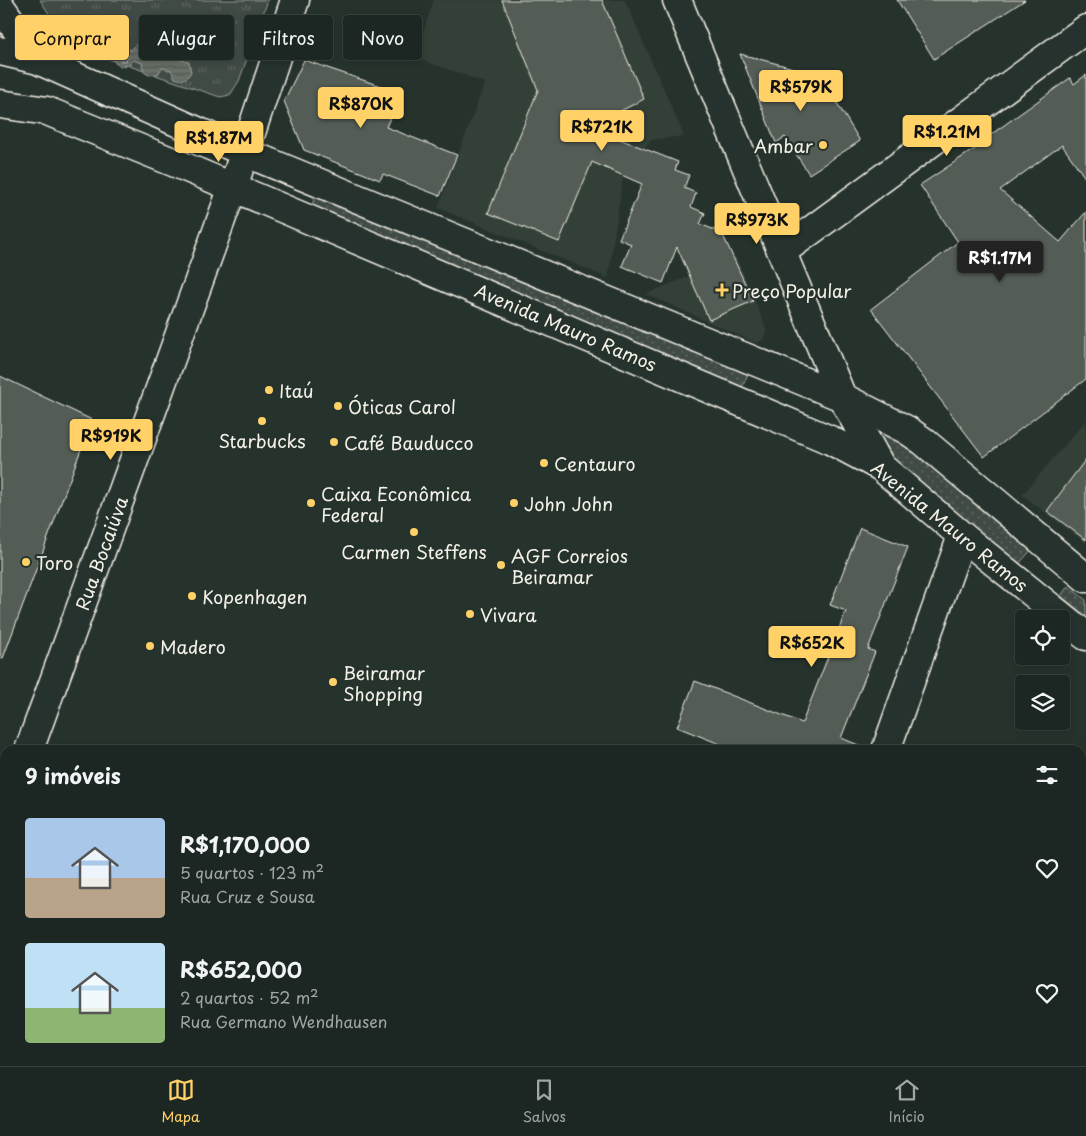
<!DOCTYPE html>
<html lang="pt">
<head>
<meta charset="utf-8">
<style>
  :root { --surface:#1c2622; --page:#29322f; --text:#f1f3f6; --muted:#a0a5a5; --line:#3a4340; --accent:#ffd166 }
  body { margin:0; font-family:"Playpen Sans",sans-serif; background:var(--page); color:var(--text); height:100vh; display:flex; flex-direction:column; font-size:19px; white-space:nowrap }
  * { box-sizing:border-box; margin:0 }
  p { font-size:16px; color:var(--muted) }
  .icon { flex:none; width:28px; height:28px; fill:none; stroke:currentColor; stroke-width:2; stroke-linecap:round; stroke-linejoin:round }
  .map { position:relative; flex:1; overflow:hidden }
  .sheet { position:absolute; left:0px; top:745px; width:1086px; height:321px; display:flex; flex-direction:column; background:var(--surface); border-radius:15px 15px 0 0; box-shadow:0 2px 8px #0003,0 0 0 1px var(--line) }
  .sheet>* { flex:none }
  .banner { position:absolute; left:15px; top:15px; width:500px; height:45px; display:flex; gap:10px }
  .buttons { position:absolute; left:1015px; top:610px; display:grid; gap:10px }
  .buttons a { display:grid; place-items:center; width:55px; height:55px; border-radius:5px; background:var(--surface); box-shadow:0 2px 8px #0003,0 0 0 1px var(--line); font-size:25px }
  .price { position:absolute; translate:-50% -42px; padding:0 11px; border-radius:5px; background:var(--accent); color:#111; font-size:16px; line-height:32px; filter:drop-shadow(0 1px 2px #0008) }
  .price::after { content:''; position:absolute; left:50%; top:30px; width:15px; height:11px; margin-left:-8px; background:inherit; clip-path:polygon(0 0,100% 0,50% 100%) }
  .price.on { background:#222; color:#fff }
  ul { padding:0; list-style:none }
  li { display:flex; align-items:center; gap:15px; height:125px; padding:0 25px }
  li span { display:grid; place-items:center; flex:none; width:140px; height:100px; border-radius:5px; color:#555 }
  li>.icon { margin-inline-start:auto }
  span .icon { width:60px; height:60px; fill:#fffc; stroke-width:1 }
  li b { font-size:21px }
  h2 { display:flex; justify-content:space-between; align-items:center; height:60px; padding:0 25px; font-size:21px }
  .chip { padding:0 18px; border-radius:5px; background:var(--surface); box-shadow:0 2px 8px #0003,0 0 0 1px var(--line); font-size:18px; line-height:45px }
  .chip.on { background:var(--accent); color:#111 }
  .tab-bar { display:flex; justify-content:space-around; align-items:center; height:70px; border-top:1px solid var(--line); background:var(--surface); font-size:14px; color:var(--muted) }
  .tab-bar a { display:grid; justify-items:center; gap:2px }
  .tab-bar .on { color:var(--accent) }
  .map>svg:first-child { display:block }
  .built { fill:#333f39 }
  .grass { fill:url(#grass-dots); stroke:#9a9e96 }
  .park { fill:url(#park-tufts); stroke:#9a9e96 }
  .water { fill:url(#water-rules); stroke:#9fa39b }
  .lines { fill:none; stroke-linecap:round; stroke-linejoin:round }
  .shore { stroke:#bcbdb5; stroke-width:1 }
  .building { fill:#525c55; stroke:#f4f1e8 }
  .minor-casing { stroke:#f4f1e8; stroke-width:31 }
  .major-casing { stroke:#f4f1e8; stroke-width:31 }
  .minor { stroke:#26332d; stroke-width:28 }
  .major { stroke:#26332d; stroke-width:28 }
  .poi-dot { fill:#ffd166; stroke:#26332d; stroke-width:2 }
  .labels { text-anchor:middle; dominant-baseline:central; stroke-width:4.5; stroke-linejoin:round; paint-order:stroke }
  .poi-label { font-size:18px; fill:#f4f1e8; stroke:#26332d; text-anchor:start }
  .street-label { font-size:18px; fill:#f4f1e8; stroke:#26332d }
</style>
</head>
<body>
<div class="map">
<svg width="1086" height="1066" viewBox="0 0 1086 1066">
  <defs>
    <pattern id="grass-dots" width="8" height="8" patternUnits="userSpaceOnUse" patternTransform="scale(1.25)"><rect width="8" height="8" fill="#414b45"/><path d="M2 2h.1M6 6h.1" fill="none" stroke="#5d6560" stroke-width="1.8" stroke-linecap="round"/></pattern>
    <pattern id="park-tufts" width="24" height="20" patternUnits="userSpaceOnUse" patternTransform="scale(1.25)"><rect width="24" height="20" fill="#414b45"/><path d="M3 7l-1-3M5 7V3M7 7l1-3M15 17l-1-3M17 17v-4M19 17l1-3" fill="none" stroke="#5d6560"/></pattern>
    <pattern id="water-rules" width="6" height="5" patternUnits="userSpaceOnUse" patternTransform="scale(1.25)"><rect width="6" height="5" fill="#676f68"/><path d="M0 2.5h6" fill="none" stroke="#565a55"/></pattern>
  </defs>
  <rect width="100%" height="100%" fill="#26332d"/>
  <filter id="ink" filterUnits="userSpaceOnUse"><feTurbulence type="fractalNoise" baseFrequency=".02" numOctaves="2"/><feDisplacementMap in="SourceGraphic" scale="10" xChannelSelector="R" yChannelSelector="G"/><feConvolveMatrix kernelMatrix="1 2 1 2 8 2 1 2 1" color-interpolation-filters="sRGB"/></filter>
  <g filter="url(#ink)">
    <!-- built -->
    <path class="built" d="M434 0H625L684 136 651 140 624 170 608 278 438 208 485 83 414 57Z
      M736 257 765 325 766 333 763 340 756 343 646 294Z
      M1086 420V543L1022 495Z
      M0 1021 5 1022V1061H95L94 1066H0Z"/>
    <!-- grass -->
    <path class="grass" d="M318 191 750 369 741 390 309 211Z
      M869 421 914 444 1035 546 1016 567 892 462Z
      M1068 586 1086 600V616L1061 596Z"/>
    <!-- park -->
    <path class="park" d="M40 0H268L239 81 230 95 220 97 97 55 52 18Z"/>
    <!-- water -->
    <path class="water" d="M109 38H117L122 46 131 50 138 43C147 43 150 48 151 55L158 57 166 50C173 50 176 53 178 59L189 62 191 72C187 79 183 81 175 78L171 70 162 68 158 74 149 75 144 72 142 63 133 60 130 65 120 66 115 63 112 57 106 55 102 50 104 41Z"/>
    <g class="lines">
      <!-- shore -->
      <path class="shore" d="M111 42 116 44 120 50 129 54 126 61H120L115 54 108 50 107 46Z"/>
    </g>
    <!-- building -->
    <path class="building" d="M502 0H602L644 99 589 127 678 162 675 170 689 175 684 188 696 193 691 207 705 213 700 224 722 233 753 301 709 320 677 247 663 283 622 266 631 244 619 239 642 184 592 162 559 242 488 213 538 90Z
      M897 0H1025L934 59Z
      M740 54 820 75 860 141 809 174 785 137 776 143Z
      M304 60 401 93 386 127 457 155 440 196 383 174 380 180 304 150 284 101Z
      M1086 75V179L1062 145 1000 190 1060 242 1086 212V379L984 457 871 309 958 242 920 185 991 138 989 136 1070 78 1074 84Z
      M0 376 92 420 3 658H0Z
      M1086 459V540L1047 511Z
      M860 528 908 547 868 649 875 652 841 738 866 748V750H735L677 727 695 681 802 723 846 611 830 605Z"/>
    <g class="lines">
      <defs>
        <path id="minor" d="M783 251 1086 29
          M886 750 962 536
          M0 962 5 963
          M457 1061 480 1066
          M287 1066 289 1061
          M774 1066 775 1061"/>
        <path id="major" d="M677 0 842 397 881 467
          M0 6 38 60
          M0 51 38 60 244 152 842 397 907 430 923 441 1086 578
          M0 104 47 111 173 162 830 440 881 467 962 536 1086 636
          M29 750 233 187 295 0
          M0 831 5 817"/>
      </defs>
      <!-- minor casing -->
      <use href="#minor" class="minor-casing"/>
      <!-- major casing -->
      <use href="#major" class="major-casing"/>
      <!-- minor -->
      <use href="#minor" class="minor"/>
      <!-- major -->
      <use href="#major" class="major"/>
    </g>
  </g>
  <!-- markers -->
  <g class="poi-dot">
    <circle cx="823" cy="145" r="5"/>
    <path d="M719.5 282.5h5v5h5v5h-5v5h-5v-5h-5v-5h5z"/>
    <circle cx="269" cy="390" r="5"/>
    <circle cx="338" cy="406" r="5"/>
    <circle cx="262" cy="421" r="5"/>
    <circle cx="334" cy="442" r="5"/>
    <circle cx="544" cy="463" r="5"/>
    <circle cx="311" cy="503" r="5"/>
    <circle cx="514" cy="503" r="5"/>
    <circle cx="414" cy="532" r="5"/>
    <circle cx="26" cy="562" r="5"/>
    <circle cx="501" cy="565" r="5"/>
    <circle cx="192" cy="596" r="5"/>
    <circle cx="470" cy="614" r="5"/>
    <circle cx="150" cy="646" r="5"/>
    <circle cx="333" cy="682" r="5"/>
  </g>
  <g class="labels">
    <!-- poi labels -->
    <g class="poi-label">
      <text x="813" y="145" text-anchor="end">Ambar</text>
      <text x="732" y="290">Preço Popular</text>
      <text x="279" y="390">Itaú</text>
      <text x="348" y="406">Óticas Carol</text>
      <text x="262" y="440" text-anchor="middle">Starbucks</text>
      <text x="344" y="442">Café Bauducco</text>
      <text x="554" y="463">Centauro</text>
      <text x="321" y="493">Caixa Econômica<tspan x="321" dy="21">Federal</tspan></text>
      <text x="524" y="503">John John</text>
      <text x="414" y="551" text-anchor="middle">Carmen Steffens</text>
      <text x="511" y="555">AGF Correios<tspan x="511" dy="21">Beiramar</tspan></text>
      <text x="36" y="562">Toro</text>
      <text x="202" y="596">Kopenhagen</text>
      <text x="480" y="614">Vivara</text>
      <text x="160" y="646">Madero</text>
      <text x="343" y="672">Beiramar<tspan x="343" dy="21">Shopping</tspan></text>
    </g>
    <!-- street labels -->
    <g class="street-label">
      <text transform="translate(566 327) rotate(23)">Avenida Mauro Ramos</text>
      <text transform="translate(950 526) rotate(39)">Avenida Mauro Ramos</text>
      <text transform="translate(101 553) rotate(-70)">Rua Bocaiúva</text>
    </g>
  </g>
</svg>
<div class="buttons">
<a><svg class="icon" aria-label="locate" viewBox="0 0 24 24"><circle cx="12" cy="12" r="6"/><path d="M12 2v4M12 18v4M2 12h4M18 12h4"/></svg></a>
<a><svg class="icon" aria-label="layers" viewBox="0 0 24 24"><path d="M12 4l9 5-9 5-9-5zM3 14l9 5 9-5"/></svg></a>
</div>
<b class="price" style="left:801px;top:112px">R$579K</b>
<b class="price" style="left:361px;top:129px">R$870K</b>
<b class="price" style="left:602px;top:152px">R$721K</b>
<b class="price" style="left:947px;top:157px">R$1.21M</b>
<b class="price" style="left:219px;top:163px">R$1.87M</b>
<b class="price" style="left:757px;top:245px">R$973K</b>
<b class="price on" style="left:1000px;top:283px">R$1.17M</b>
<b class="price" style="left:111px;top:461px">R$919K</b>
<b class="price" style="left:812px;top:668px">R$652K</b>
<div class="banner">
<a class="chip on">Comprar</a>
<a class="chip">Alugar</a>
<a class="chip">Filtros</a>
<a class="chip">Novo</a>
</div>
<section class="sheet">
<h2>9 imóveis<svg class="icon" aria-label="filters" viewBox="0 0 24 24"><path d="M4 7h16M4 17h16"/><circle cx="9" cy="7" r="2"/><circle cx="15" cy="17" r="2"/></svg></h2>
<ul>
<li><span style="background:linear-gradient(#a9c7e8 60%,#b9a48a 0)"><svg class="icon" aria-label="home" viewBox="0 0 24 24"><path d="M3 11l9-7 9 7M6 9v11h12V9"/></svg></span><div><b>R$1,170,000</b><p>5 quartos · 123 m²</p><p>Rua Cruz e Sousa</p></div><svg class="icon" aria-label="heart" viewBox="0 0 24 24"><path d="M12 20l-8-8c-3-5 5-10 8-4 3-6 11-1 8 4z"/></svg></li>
<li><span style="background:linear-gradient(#bfe0f5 65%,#8fb573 0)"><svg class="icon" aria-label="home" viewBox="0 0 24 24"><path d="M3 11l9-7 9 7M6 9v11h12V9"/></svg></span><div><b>R$652,000</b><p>2 quartos · 52 m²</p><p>Rua Germano Wendhausen</p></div><svg class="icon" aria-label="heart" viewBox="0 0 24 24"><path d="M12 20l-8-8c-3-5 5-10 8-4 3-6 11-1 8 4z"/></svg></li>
</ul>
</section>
</div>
<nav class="tab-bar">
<a class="on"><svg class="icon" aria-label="map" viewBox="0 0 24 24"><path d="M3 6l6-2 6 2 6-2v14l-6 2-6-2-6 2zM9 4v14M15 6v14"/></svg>Mapa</a>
<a><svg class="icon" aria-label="saved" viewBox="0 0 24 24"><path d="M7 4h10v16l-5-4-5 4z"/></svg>Salvos</a>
<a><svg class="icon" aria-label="home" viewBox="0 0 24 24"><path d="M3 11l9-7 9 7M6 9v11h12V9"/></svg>Início</a>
</nav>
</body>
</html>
